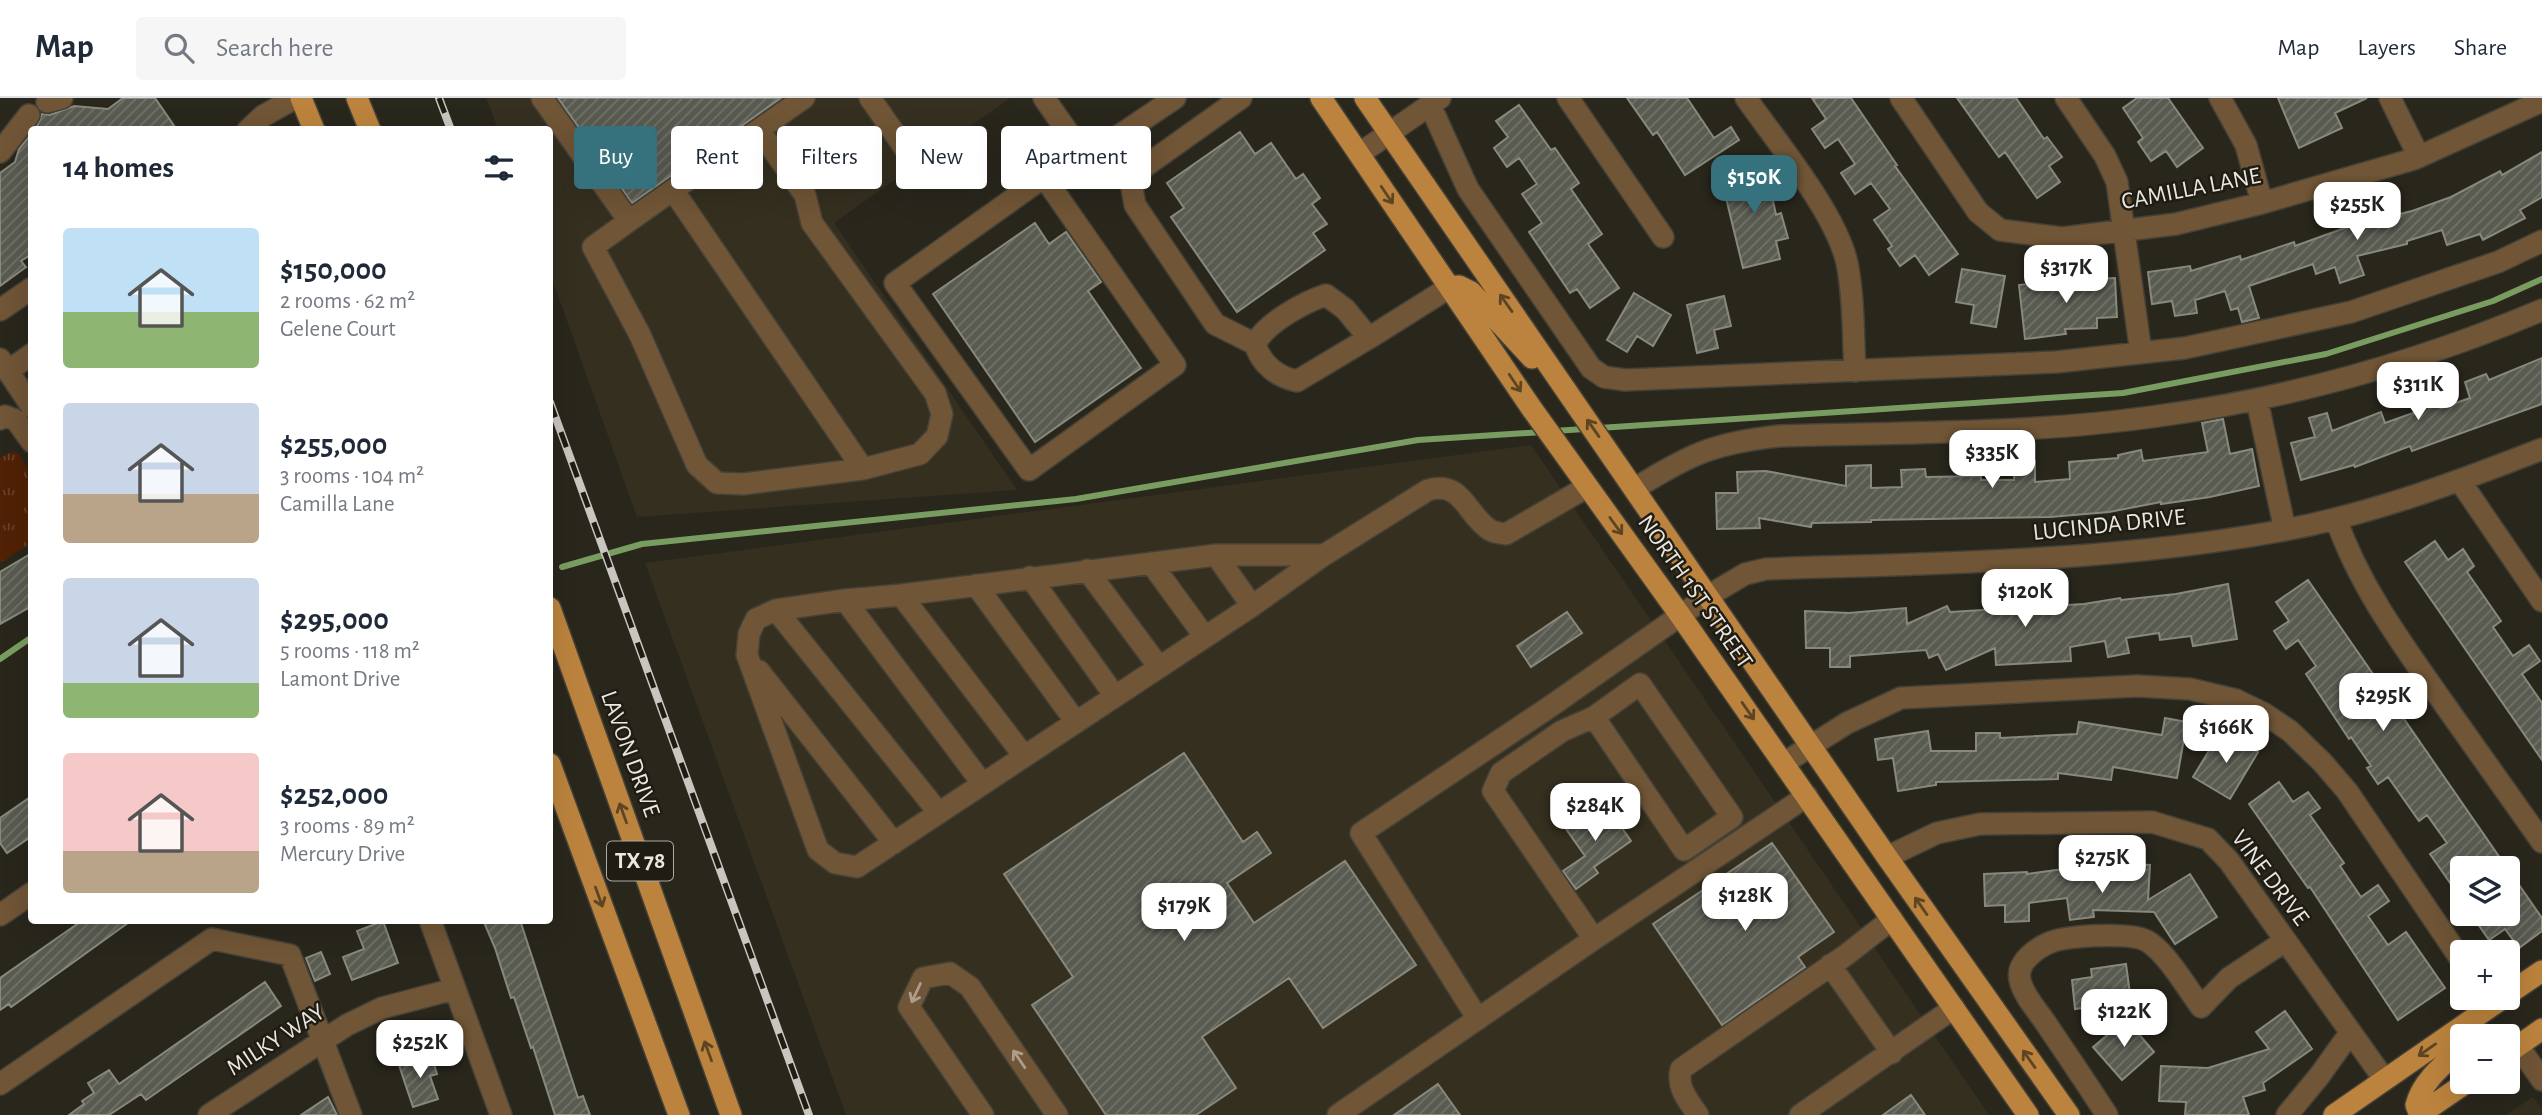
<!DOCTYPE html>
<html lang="en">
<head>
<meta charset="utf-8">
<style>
  :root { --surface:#fff; --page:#f6f6f7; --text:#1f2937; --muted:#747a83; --line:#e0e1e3; --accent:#36727e }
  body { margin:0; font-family:"Alegreya Sans",sans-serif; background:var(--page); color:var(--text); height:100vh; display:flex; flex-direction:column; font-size:26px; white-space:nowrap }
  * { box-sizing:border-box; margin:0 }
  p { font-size:23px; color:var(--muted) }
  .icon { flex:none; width:38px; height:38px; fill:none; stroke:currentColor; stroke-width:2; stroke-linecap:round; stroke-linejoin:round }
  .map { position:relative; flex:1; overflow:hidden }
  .sheet { position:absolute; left:28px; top:28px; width:525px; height:798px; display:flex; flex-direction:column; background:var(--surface); border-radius:7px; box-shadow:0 7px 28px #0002 }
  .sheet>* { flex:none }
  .guide { position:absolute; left:574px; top:28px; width:665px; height:63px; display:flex; gap:14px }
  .fabs { position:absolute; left:2450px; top:758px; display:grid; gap:14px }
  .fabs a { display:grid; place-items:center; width:70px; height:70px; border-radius:7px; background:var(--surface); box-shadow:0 7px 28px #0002; font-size:35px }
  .price { position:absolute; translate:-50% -60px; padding:0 16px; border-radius:14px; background:#fff; color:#222; font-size:23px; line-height:46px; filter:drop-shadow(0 2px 4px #0008) }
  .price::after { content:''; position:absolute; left:50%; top:42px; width:21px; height:16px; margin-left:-10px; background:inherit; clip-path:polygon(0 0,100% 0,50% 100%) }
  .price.active { background:var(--accent); color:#fff }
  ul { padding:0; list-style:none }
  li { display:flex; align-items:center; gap:21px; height:175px; padding:0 35px }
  li span { display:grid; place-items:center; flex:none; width:196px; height:140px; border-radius:7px; color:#555 }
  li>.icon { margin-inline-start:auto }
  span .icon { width:84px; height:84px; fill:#fffc; stroke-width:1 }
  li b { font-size:30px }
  h2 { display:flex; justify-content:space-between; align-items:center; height:84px; padding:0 35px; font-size:30px }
  .chip { padding:0 24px; border-radius:7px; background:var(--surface); box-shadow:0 7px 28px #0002; font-size:24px; line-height:63px }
  .chip.active { background:var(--accent); color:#fff }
  header { display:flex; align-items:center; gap:42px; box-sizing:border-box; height:98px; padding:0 35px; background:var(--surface); border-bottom:2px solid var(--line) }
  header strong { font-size:33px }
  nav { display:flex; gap:38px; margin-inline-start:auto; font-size:24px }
  .search { width:490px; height:63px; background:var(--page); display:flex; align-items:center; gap:18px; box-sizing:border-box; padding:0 24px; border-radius:7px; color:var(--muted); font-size:26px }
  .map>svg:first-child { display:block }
  .built { fill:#342f1f }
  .grass { fill:url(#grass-tufts) }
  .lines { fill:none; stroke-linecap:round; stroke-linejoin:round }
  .stream { stroke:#799d60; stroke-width:6 }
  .building { fill:url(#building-hatch); stroke:#87897d; stroke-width:2 }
  .minor-casing { stroke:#444138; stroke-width:24 }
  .major-casing { stroke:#444138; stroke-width:24 }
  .minor { stroke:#705536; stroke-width:21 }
  .major { stroke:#bb833d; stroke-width:21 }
  .rail-casing { stroke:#c9c6c0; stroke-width:8 }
  .rail { stroke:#1f1c13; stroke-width:5; stroke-dasharray:16; stroke-linecap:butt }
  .oneway { stroke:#5d4524 }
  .oneway2 { stroke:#ad9e8c }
  .labels { text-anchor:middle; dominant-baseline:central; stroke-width:5; stroke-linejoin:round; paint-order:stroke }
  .shield { fill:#1f1c13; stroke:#adaaa3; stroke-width:2 }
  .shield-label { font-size:23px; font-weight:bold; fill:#eae7e1 }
  .street-label { font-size:24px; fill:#eae7e1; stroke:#1f1c13 }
</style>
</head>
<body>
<header>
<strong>Map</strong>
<div class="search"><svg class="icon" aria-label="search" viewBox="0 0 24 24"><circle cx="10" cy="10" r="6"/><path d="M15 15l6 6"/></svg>Search here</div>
<nav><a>Map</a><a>Layers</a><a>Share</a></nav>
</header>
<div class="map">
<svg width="2542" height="1017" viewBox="0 0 2542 1017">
  <defs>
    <pattern id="grass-tufts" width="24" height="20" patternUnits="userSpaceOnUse" patternTransform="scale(1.75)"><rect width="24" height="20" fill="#502105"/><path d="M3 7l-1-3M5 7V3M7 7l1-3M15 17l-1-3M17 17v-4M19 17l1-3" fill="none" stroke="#694129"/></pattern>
    <pattern id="building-hatch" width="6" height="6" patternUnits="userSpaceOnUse" patternTransform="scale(1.75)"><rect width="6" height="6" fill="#595a50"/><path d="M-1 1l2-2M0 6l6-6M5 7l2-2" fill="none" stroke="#717269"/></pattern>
  </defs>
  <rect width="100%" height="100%" fill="#29261c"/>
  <!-- built -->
  <path class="built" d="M486 0H1010L834 125 1017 392 637 419 550 175V32L498 31Z
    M1531 347 1989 1017H846L645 465Z
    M2533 999 2542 1011V1017H2506Z"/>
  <!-- grass -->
  <path class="grass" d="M12 354 18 355 31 376V445L0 465V360Z"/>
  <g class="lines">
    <!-- stream -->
    <path class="stream" d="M1554 333 2123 295 2326 256 2493 203 2542 181
      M562 469 642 446 1076 401 1418 342 1543 334
      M0 561 32 539"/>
  </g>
  <!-- building -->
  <path class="building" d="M123 0H155L177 32H40L37 28 42 16 50 17 74 8 108 11Z
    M558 0H781L632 105Z
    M1627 0H1687L1714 40 1731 29 1739 42 1685 77 1657 34 1653 37Z
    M1812 0H1851L1897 67 1895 68 1958 156 1929 177 1915 157 1900 168 1888 151 1892 148 1874 122 1890 111 1871 85 1855 96 1841 75 1855 66 1838 41 1825 50 1812 31 1826 21Z
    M1957 0H2016L2044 41 2047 39 2062 59 2049 68 2060 84 2037 100 2005 54 1999 59Z
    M2137 0H2168L2203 50 2177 69 2166 53 2151 63 2138 44 2143 40 2123 10Z
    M2278 0H2367L2335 15 2342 30 2299 50Z
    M1519 7 1551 52 1555 50 1579 85 1571 91 1602 136 1588 146 1619 190 1590 210 1577 191 1570 195 1529 134 1542 125 1522 96 1537 86 1519 60 1507 69 1494 50 1508 39 1496 23Z
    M1240 34 1255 56 1271 45 1296 81 1303 76 1320 100 1312 106 1327 126 1313 135 1325 152 1237 214 1171 119 1184 110 1167 85Z
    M32 35V156L21 163 26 169 0 188V75L15 64 19 51Z
    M2542 54V99L2520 112 2525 120 2483 142 2480 136 2447 147 2442 132 2407 143V146L2357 158 2364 177 2340 185 2335 169 2316 176 2313 166 2249 188 2259 220 2242 224 2238 210 2231 212 2225 193 2195 202 2197 215 2175 218 2172 203 2152 206 2148 174 2190 168 2191 173 2240 158 2241 162 2294 144 2295 148 2353 127 2412 113 2451 99 2500 73 2502 77Z
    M1765 65 1776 117 1781 115 1788 140 1776 143 1780 161 1743 170 1720 75Z
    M1035 125 1049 146 1066 134 1101 184 1088 193 1141 270 1035 344 933 196Z
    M1962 171 2005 178 1996 229 1971 225 1974 207 1956 204Z
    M2115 180 2117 219 2097 220V230L2065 231 2066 236 2025 241 2019 187 2060 182Z
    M1634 195 1671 217 1653 248 1637 238 1627 254 1607 242Z
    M1724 198 1731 228 1714 232 1718 250 1697 255 1687 207Z
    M2542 260V306L2412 353 2410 348 2355 369 2354 367 2301 382 2291 345 2315 339 2309 320 2327 315 2332 333 2381 314 2385 325 2416 314 2409 295 2433 287 2441 310 2470 300 2465 284 2486 276 2489 282Z
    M2223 321 2230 356 2252 351 2259 388 2210 399 2161 406V404L2109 414 2050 419 1871 422V424L1812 425 1811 429 1759 420 1760 430 1717 431 1716 395H1738L1737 374 1766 373 1846 388V368L1871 367V390L1902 389 1901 372 1925 371 1926 379 1981 378V382H2014V363H2035V384L2070 381 2069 364 2118 360V357L2141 352 2143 363 2208 354 2202 325Z
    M2435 443 2448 462 2463 451 2474 468 2467 474 2501 523 2493 529 2513 558 2529 547 2540 563 2522 576 2542 605V662L2405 464Z
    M32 455V508L0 526V474Z
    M2308 482 2507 770H2462V802L2430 756 2447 745 2427 717 2419 723 2388 679 2378 686 2367 670 2371 668 2351 639 2349 641 2306 576 2316 568 2298 542 2286 551 2274 533 2289 523 2276 504Z
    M2228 486 2237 541 2193 548 2191 538 2160 542 2159 535 2126 540 2129 555 2108 559 2105 543 2070 549 2071 563 1996 567 1995 550 1946 572 1938 556 1929 560 1926 552 1850 558V569H1830V550H1806L1805 513 1849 515 1906 510 1907 526 1947 508 1950 514 2084 506 2120 500 2121 502 2176 496Z
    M1567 514 1582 535 1531 569 1517 548Z
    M2165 620 2187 624 2177 680 2113 669 2111 682 2058 675V681L1936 684V687L1898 693 1893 660 1878 662 1875 641 1928 633 1931 653H1976V635H2000V640L2077 636 2079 624 2162 637Z
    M2221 633 2258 654 2230 701 2193 679Z
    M1184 655 1243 744 1257 734 1271 755 1227 785 1254 825 1345 763 1416 867 1323 930 1289 880 1202 939 1236 990 1196 1017H1106L1032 907 1073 879 1004 776Z
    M2279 684 2293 704 2308 694 2320 710 2310 717 2344 765 2340 768 2361 799 2378 787 2389 803 2368 818 2388 847 2406 834 2445 890 2398 922 2310 789 2308 790 2249 706Z
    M32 698V738L7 755 0 745V720Z
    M1604 704 1631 743 1594 769 1598 775 1576 791 1563 773 1585 758 1566 731Z
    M1772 745 1834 834 1798 859 1805 869 1722 927 1653 826Z
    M2108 765 2150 767 2148 802 2190 776 2217 819 2175 846 2154 814 2093 812 2094 819 2070 822 2067 800 2029 805V823L2005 824V807L1985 808 1984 776 2027 774V776Z
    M2508 771 2542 820V833L2519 850 2505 831 2489 842 2471 816H2508Z
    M83 822H132L11 909 9 906 0 912V880Z
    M483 822H520L578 1000 583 998 590 1017H555L533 949 531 950 514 899 511 900 495 850Z
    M383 823 398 865 352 882 343 859 364 851 357 833Z
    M321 854 330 876 315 883 306 860Z
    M2126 866 2131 903 2075 911 2072 882 2092 879 2091 871Z
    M265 884 281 908 146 1002 141 996 109 1017H69L84 1006 82 1003 94 995 88 985 109 972 119 986Z
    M2285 913 2312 951 2263 985 2265 992 2243 999 2249 1017H2185L2186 1004 2159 1003 2161 968 2208 970 2269 951 2256 934Z
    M2126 921 2154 954 2122 982 2093 949Z
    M431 956 437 976 430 978 438 1001 413 1009 399 967Z
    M1438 986 1460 1017H1394Z
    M1911 997 1925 1017H1883Z
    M328 999 337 1017H301Z"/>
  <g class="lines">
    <defs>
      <path id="minor" d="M542 0 629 123 804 0
        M870 0 906 52
        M1044 0 1086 60
        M1568 0 1663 139
        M1746 0C1776 43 1836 115 1847 165 1854 200 1853 237 1855 273
        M1901 0 1978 114 2000 132 2062 140 2176 126 2262 105 2414 61 2542 3
        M2066 0 2105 58 2117 84 2141 255
        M2220 0 2246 47 2262 105
        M2390 0 2419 59
        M47 4 62 0
        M1430 7 1468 91 1591 270 1604 279 1625 282 2056 264 2185 250 2351 214 2498 164 2542 143
        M248 32 263 18 295 0
        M1107 46 1130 79 1241 0
        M0 54 29 17
        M1359 56 1440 0
        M1044 79 1175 267 1029 372 895 185 1044 79 1086 60 1175 0
        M1130 79 1135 107 1215 226 1255 246
        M673 92 863 371
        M629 123 593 149 640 237 697 367 717 385 743 386 863 371 920 356 937 338 942 316 935 295 812 125 805 97 759 32
        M0 212 32 190
        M1369 240 1297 283C1277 279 1261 266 1255 246 1266 225 1304 204 1326 197L1345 211 1369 240 1450 189
        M0 261 32 309
        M8 273 32 256
        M2257 302 2285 432
        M0 321 5 318 16 322 32 344
        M2460 383 2542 503
        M1634 391C1690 356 1714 345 1779 338 1908 334 2038 336 2165 317 2295 299 2421 263 2542 212
        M2336 421C2359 487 2400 543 2440 600 2474 648 2508 696 2542 744
        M1216 457 1252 508
        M1324 457H1216L901 497 845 502 776 512 756 521 749 536 747 557 818 752 835 765 857 769 1252 508 1324 457 1428 392C1463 382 1466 417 1490 432 1495 435 1501 435 1506 436L1587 389
        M1151 465 1205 539
        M1087 472 1159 569
        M1030 479 1115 598
        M976 487 1076 624
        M901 497 1024 658
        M845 502 982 685
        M776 512 939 715
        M759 573 894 745
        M1784 665 1847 625 1901 600 2137 588 2190 591 2236 602 2263 615 2290 633 2322 664 2347 693 2462 863
        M1887 759 1937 735 1980 726 2152 724 2208 741 2229 763 2384 981
        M0 817 32 795
        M430 822 501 1017
        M1594 841 1493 693 1501 675 1562 633 1594 619 1684 752 1732 719 1640 586 1594 619
        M1830 867 1892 955
        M1478 921 1361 735 1551 608 1708 498 1745 476 1766 471C1936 465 2106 464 2274 434 2366 418 2455 385 2542 351
        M2518 948 2542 982
        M0 986 212 841 290 857 351 1017
        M209 1017 347 927 382 910 454 891
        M983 1017 909 909 923 880 950 875 970 889 1057 1017
        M1338 1017 1594 841 1807 698
        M1698 1017C1688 1002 1676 989 1681 971L1846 857 1892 821
        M1800 1017 1954 910
        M2107 1017C2087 986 2066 955 2045 924 2037 912 2023 897 2020 882 2015 862 2044 844 2062 841 2080 838 2131 834 2147 843 2166 854 2187 890 2201 909L2229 880 2285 843
        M2287 1017 2320 977 2350 935"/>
      <path id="major" d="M301 0 314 32
        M357 0 370 32
        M1321 0 1532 311 1680 517 2028 1017
        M1365 0 1887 759 2069 1017
        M1450 189 1459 188 1471 194 1532 260
        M550 510 731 1017
        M550 666 679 1017
        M2508 896 2542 873
        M2508 955 2542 931
        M2334 1017 2503 900
        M2419 1017 2467 984
        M2420 1017 2416 1007C2422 983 2444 966 2462 950"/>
    </defs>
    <!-- minor casing -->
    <use href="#minor" class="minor-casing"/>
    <!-- major casing -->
    <use href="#major" class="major-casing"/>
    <!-- minor -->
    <use href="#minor" class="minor"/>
    <!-- major -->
    <use href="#major" class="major"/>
    <defs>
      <path id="rail" d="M439 0 451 32
        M550 304 809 1017"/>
    </defs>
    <!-- rail casing -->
    <use href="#rail" class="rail-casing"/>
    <!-- rail -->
    <use href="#rail" class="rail"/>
  </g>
  <!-- one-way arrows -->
  <defs><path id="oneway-shaft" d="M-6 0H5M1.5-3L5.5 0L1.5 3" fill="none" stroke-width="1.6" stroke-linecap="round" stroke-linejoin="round" transform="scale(1.75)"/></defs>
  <g class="oneway">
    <use href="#oneway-shaft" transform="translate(1387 97) rotate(56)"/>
    <use href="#oneway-shaft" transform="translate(1506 205) rotate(-125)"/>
    <use href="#oneway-shaft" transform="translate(1515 285) rotate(56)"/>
    <use href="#oneway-shaft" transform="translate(1593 330) rotate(-125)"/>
    <use href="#oneway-shaft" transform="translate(1616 428) rotate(54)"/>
    <use href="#oneway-shaft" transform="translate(1748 613) rotate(55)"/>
    <use href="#oneway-shaft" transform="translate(623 715) rotate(-110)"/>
    <use href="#oneway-shaft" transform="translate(599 799) rotate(70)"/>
    <use href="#oneway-shaft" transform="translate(1921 808) rotate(-125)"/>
    <use href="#oneway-shaft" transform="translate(2427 952) rotate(145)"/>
    <use href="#oneway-shaft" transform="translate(708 953) rotate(-110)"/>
    <use href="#oneway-shaft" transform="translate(2029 961) rotate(-125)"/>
  </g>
  <g class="oneway2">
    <use href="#oneway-shaft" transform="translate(916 895) rotate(115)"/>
    <use href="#oneway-shaft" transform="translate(1019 961) rotate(-124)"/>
  </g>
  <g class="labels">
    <!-- shield labels -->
    <rect class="shield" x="607" y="743.5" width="66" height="39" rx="5"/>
    <g class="shield-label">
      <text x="640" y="763">TX 78</text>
    </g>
    <!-- street labels -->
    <g class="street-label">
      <text transform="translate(2191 91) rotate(-11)">CAMILLA LANE</text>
      <text transform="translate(2109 427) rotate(-6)">LUCINDA DRIVE</text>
      <text transform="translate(1695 494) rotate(55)">NORTH 1ST STREET</text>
      <text transform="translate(630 656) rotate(70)">LAVON DRIVE</text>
      <text transform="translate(2270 780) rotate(53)">VINE DRIVE</text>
      <text transform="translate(276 942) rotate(-33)">MILKY WAY</text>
    </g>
  </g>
</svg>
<div class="fabs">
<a><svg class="icon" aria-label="layers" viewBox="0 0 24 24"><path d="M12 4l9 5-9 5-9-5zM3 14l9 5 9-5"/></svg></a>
<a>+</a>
<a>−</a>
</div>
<b class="price active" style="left:1754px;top:117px">$150K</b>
<b class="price" style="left:2357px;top:144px">$255K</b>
<b class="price" style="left:2066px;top:207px">$317K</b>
<b class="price" style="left:2418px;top:324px">$311K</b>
<b class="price" style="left:1992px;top:392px">$335K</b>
<b class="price" style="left:2025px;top:531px">$120K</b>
<b class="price" style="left:2383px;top:635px">$295K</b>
<b class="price" style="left:2226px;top:667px">$166K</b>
<b class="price" style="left:1595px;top:745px">$284K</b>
<b class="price" style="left:2102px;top:797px">$275K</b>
<b class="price" style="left:1745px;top:835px">$128K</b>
<b class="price" style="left:1184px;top:845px">$179K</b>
<b class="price" style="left:2124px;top:951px">$122K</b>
<b class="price" style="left:420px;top:982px">$252K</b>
<div class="guide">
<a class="chip active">Buy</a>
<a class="chip">Rent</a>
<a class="chip">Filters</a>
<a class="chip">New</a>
<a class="chip">Apartment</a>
</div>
<section class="sheet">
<h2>14 homes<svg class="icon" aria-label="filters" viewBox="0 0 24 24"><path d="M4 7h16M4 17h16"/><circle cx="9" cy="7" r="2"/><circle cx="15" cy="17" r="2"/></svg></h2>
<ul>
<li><span style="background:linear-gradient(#bfe0f5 60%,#8fb573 0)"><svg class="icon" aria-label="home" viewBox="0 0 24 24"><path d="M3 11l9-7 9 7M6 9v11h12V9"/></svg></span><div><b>$150,000</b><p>2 rooms · 62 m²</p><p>Gelene Court</p></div></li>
<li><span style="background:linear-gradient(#c9d6e8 65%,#b9a48a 0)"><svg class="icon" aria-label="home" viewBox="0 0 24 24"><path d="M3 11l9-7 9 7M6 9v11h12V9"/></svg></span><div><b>$255,000</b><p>3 rooms · 104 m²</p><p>Camilla Lane</p></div></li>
<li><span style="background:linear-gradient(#c9d6e8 75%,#8fb573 0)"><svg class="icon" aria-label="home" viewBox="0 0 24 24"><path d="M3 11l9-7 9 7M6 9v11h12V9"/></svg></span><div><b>$295,000</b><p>5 rooms · 118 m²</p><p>Lamont Drive</p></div></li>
<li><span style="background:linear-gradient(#f6c9c9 70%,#b9a48a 0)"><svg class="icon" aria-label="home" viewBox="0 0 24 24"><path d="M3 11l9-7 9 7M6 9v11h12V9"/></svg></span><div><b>$252,000</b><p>3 rooms · 89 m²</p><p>Mercury Drive</p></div></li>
</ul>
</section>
</div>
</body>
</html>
